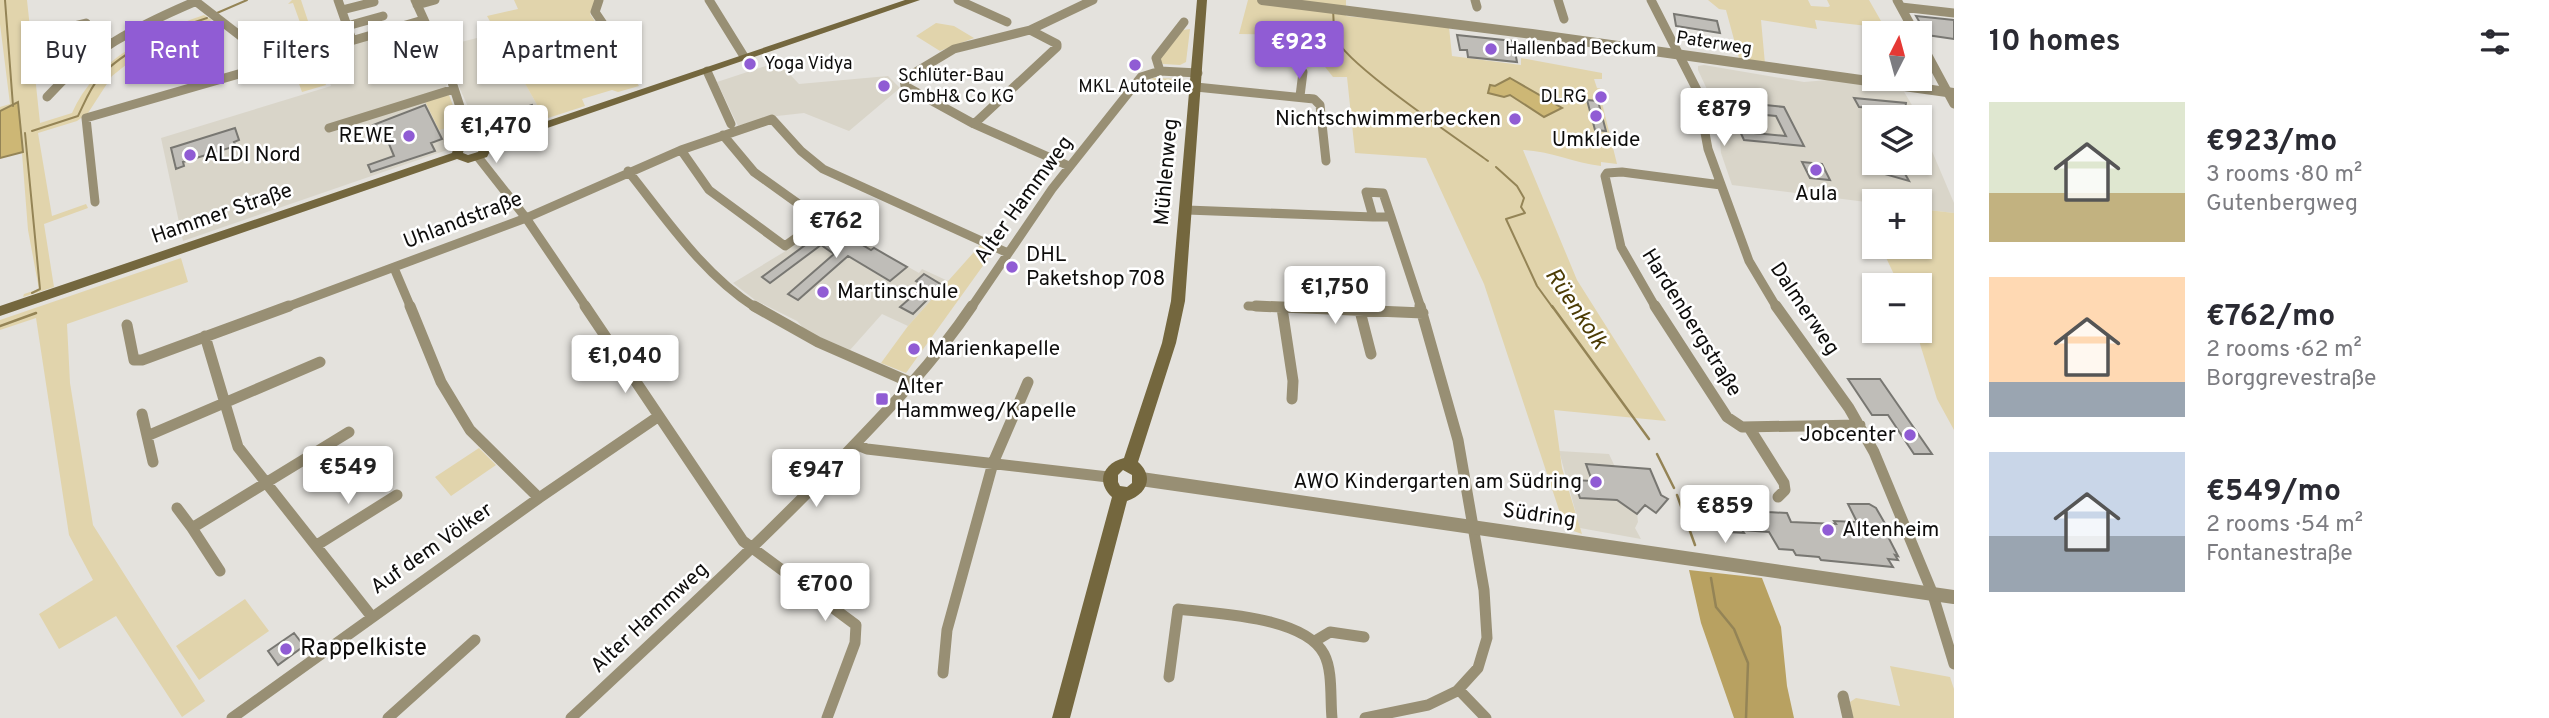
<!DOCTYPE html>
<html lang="en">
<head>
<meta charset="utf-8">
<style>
  :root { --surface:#fff; --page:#f2f2f3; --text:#2b2b33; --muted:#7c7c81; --accent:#905cd4 }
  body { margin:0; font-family:Overpass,sans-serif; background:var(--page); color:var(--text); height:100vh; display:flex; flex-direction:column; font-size:26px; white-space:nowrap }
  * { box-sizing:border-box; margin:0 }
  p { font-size:23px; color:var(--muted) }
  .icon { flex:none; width:38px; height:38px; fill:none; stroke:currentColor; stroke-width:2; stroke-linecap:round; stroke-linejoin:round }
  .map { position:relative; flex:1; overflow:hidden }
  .details { display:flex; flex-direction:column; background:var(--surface); width:595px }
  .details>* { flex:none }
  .banner { position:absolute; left:21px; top:21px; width:665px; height:63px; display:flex; gap:14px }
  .needle { width:46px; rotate:6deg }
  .tools { position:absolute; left:1862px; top:21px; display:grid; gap:14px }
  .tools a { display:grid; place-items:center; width:70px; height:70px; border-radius:0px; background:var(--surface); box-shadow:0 2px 5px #0004; font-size:35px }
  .price { position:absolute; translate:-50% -60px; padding:0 16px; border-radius:7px; background:#fff; color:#222; font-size:23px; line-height:46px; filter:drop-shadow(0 2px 4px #0008) }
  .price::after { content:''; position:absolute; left:50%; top:42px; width:21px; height:16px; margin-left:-10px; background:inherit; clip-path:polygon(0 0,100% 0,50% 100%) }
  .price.selected { background:var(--accent); color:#fff }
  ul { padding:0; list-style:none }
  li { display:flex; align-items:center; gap:21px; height:175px; padding:0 35px }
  li span { display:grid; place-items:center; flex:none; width:196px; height:140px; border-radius:0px; color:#555 }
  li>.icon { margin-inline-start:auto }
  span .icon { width:84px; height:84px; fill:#fffc; stroke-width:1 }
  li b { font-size:30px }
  h2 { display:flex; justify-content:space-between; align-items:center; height:84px; padding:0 35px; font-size:30px }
  .chip { padding:0 24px; border-radius:0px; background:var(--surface); box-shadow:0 2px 5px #0004; font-size:24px; line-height:63px }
  .chip.selected { background:var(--accent); color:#fff }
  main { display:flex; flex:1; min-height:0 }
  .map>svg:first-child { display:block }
  .built { fill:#d9d5c9 }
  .green { fill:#e1d4ac }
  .forest { fill:#b8a161 }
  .water { fill:#cdb775; stroke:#948456; stroke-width:2 }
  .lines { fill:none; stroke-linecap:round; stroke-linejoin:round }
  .stream-far1 { stroke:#948456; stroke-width:2 }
  .stream { stroke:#948456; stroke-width:2.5 }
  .building { fill:#bfbdb8; stroke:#787772; stroke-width:2; fill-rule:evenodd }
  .minor-far1 { stroke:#988f74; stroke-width:9 }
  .minor { stroke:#988f74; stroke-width:11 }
  .tertiary-far1 { stroke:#988f74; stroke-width:10 }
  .tertiary { stroke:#988f74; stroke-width:14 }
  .secondary { fill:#74673e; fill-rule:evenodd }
  .poi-dot { fill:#905cd4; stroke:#fff; stroke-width:2.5 }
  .labels { text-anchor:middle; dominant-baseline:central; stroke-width:5; stroke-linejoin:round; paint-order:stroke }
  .far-street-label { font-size:18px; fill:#0e0d0c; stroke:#fff }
  .far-poi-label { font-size:18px; fill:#0e0d0c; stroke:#fff; text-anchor:start }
  .poi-label { font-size:21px; fill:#0e0d0c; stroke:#fff; text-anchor:start }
  .street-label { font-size:21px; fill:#0e0d0c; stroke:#fff }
  .water-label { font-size:23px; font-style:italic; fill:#4c3c05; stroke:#fff }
  .near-poi-label { font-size:24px; fill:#0e0d0c; stroke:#fff; text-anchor:start }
</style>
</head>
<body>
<main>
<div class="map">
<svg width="1954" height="718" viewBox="0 0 1954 718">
  <rect width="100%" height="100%" fill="#e4e2dd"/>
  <!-- built -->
  <path class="built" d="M421 22 447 85 444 89 445 94 460 124 462 137 450 149 183 241 161 138 331 86 319 52Z
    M497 33 545 119 489 138 479 131 441 47Z
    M778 62 799 84 888 76 900 88 849 131 804 113 768 117 738 126 717 82Z
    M1704 65 1804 82 1828 80 1903 90 1919 117H1874V163H1920V118L1927 130H1923L1954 203V213L1920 209V201L1874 203 1732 185 1721 153 1719 126 1712 100 1698 70V66Z
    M826 220 919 273 922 269 948 281 908 326 882 314 850 350 806 331 797 321 755 300 733 283 784 252Z
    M1559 451 1609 454 1637 514 1638 522 1635 528 1641 539 1580 528Z"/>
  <!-- green -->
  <path class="green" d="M0 0H27L40 123 72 113C96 59 150 33 204 15L212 20 177 32 127 64 112 76 88 113 77 121 38 133 52 216 86 204 88 208 44 224 54 287 23 297 24 294 39 289 28 230 18 102 0 111V107L10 104 0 24Z
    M292 0H301L317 48 310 50 293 3 288 4Z
    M514 0H597L590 14 639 86 618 92 612 90 582 99 585 106 545 119 487 16 518 9Z
    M1248 0H1346V16L1449 27 1452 56 1521 65V58L1602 73V79H1594L1597 88 1602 89 1606 100 1602 103 1617 164 1601 162V166C1575 163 1549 151 1523 150L1577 280 1666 421 1554 410 1562 468 1582 534 1565 528 1484 284 1426 158 1355 153 1347 77H1333L1300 35 1239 34Z
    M1708 0H1808L1811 6 1828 7 1830 6 1827 0H1869L1885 28 1815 20 1817 29 1761 20 1765 64 1739 58 1726 10 1719 9Z
    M936 23 954 26 974 38 940 51 916 36Z
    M1190 29 1186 62 1180 65 1163 64 1159 59 1183 30Z
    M314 54 326 85 302 92 291 62Z
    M1153 78 1183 79 1185 93 1144 84Z
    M449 95 460 124 439 130 425 101Z
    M1920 209 1954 213V430L1937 399 1916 331H1920V285H1899L1881 247H1920Z
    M982 243 995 249 906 373 881 363 908 326Z
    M181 258 188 282 67 324 70 383 93 525 205 701 182 717 116 616 59 649 39 614 93 580 69 535 36 318 0 330V320Z
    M479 448 496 465 451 496 435 477Z
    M245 599 269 631 199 680 176 646Z
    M1890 666 1950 677 1954 689V718H1853L1850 702 1856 698 1900 706Z"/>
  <!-- forest -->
  <path class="forest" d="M1689 570 1762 578 1781 627 1787 686 1794 718H1734L1701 623Z"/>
  <!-- water -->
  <path class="water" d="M1510 78 1562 108 1544 117 1510 95 1504 97 1488 93 1490 85 1495 86Z
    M18 102 23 152 0 158V111Z"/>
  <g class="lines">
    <!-- stream-far1 -->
    <path class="stream-far1" d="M5 0 13 106
      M1333 11C1334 20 1333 30 1336 38 1344 63 1461 141 1488 161
      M217 13 247 0
      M32 131 78 116C84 104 90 88 99 78 124 49 172 29 207 18
      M25 133 40 289 32 293
      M1496 167 1517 186 1524 198 1521 207 1525 213 1506 219 1537 286 1553 308"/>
    <!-- stream -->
    <path class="stream" d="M1552 306 1649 439
      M0 326 36 313
      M1657 454 1674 488
      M1677 495 1695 545
      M1711 578 1716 607 1734 629 1748 663 1746 718"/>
  </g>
  <!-- building -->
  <path class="building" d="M1674 14 1717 21 1720 33 1676 26Z
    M1916 16 1954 20V39L1927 35Z
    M1457 35 1513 41 1517 62 1468 57 1467 50H1460Z
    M1854 98 1906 103 1905 110 1859 107Z
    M1587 100 1598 101 1606 131 1595 130Z
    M1726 101 1784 107 1804 146 1744 140ZM1744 113 1776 116 1786 136 1754 133Z
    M425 105 442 139 431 143 435 151 371 172 368 165 394 156 387 139 380 141 373 125Z
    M532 105 536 113 508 122 505 114Z
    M235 128 239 140 234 142 236 146 183 162 184 166 176 169 171 148Z
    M1802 162 1822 164 1830 180 1810 178Z
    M1875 163H1899L1909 181 1881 173Z
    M831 226 871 250 874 248 907 267 890 281 848 256 798 300 788 294 834 254 821 245 770 283 762 277Z
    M924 274 942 285 913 314 900 307 924 286 916 281Z
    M1848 379H1880L1932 454H1914L1888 415H1872Z
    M1586 464 1650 469 1661 495 1668 499 1656 513 1645 505 1637 514 1617 500 1580 498 1574 480 1592 481Z
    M1744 493 1759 494 1768 512 1787 513 1791 522 1836 524 1834 521 1857 522 1848 504H1869L1876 508 1887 527H1883L1898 556 1895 555 1898 560 1888 559 1893 567 1821 560 1819 557 1796 555 1793 550 1779 549 1769 532 1742 530 1744 533 1728 532 1712 495H1745Z
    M294 633 304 646 278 665 268 651Z"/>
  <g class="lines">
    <!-- minor-far1 -->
    <path class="minor-far1" d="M338 0 352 40
      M415 0 451 79 471 141
      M599 0 595 12 633 68
      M709 0 745 58
      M958 0 1007 22
      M1475 0 1477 7
      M1558 0 1564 19
      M1651 0 1697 90 1708 149 1749 261 1777 308
      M1897 0 1915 33
      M417 5 435 0
      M1901 7 1954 13
      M342 10 374 2
      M347 26 383 16
      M64 29 57 30 86 23 92 31 109 42
      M1920 41 1954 104
      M320 50 423 20
      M707 71 731 124
      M1160 71 1156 58 1184 22
      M1196 87 1314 99 1320 105 1326 161
      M1300 96 1303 72
      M47 97C88 51 138 26 194 2
      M974 124 1057 47V44L1030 30
      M329 128 454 89
      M681 150 709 190 785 246 821 220 754 172 723 135
      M478 157 526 218 587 308
      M1069 166 974 124 905 86 904 79 954 49 1030 30 1093 0
      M628 171C667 220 703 274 756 308
      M1366 192 1383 193 1391 217H1373Z
      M95 202 86 118 263 67 252 45 194 0
      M1187 210 1373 217
      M1391 217 1421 308
      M394 268 411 308
      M1248 306 1300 308
      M284 308 526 218 681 150 772 119 801 151 823 169 1008 253
      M971 308 1052 189 1141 77 1160 71 1198 73
      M1656 308 1621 247 1605 176 1607 173 1622 172 1721 185"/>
    <!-- minor -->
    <path class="minor" d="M410 306 441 382 470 430 539 498
      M585 306 743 541 856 625 855 643 827 718
      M754 306 818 342 914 384
      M1256 306 1423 313
      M1655 306 1727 417 1742 427 1860 425
      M1776 306 1849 408 1874 452 1932 592 1954 664
      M1282 308 1293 381 1292 399
      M1360 311 1371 354
      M127 325 134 360H142L289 306
      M205 336 238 447 372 617
      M142 414 153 462
      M1750 429 1784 483 1785 490 1778 497
      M147 436 320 362
      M857 445 867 449 1108 477
      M177 508 192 528
      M317 545 397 495
      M220 571 192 528 349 432
      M1315 641 1330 632 1364 637
      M943 673 947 630 993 463 1028 382
      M1169 677 1178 609C1216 614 1304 616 1324 654 1333 671 1330 699 1332 718
      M1459 690 1486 718
      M1843 696 1848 718
      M232 718 539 498 659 416
      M388 718 475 640
      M571 718C658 637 746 556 829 471 881 417 930 368 972 306
      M1365 718 1428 705 1457 691 1478 668 1487 638 1484 590 1458 440 1420 306"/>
    <!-- tertiary-far1 -->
    <path class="tertiary-far1" d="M1262 0 1532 34 1954 93"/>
    <!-- tertiary -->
    <path class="tertiary" d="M1141 479 1954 597"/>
    <!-- secondary -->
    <path class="secondary" d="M905 0H920L492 147 487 157 468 163 457 159 0 316V306L452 153 455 144C467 140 475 134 488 141ZM476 144 481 146 478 152 468 155 463 153 464 149Z
      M1197 0H1207L1185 301 1176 343 1138 462C1155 477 1146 495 1127 501L1070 718H1052L1112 497C1095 481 1104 463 1124 458L1162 343 1171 301ZM1123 470 1132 475V483L1127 487 1120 486 1118 482V475Z"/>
  </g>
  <!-- markers -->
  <g class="poi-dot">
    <circle cx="1491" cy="49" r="7"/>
    <circle cx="750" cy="64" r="7"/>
    <circle cx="1135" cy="65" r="7"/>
    <circle cx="884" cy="86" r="7"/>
    <circle cx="1601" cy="97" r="7"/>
    <circle cx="1596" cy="116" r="7"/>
    <circle cx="1515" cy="119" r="7"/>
    <circle cx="409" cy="136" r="7"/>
    <circle cx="190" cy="155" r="7"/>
    <circle cx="1816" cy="170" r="7"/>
    <circle cx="1012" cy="267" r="7"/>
    <circle cx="823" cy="292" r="7"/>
    <circle cx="914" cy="349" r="7"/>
    <rect x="875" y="392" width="14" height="14" rx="3.5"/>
    <circle cx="1910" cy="435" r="7"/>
    <circle cx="1596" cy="482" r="7"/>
    <circle cx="1828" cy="530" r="7"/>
    <circle cx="286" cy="649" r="7"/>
  </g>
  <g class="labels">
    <!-- far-street labels -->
    <g class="far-street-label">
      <text transform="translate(1714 44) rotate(9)">Paterweg</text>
    </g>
    <!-- far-poi labels -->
    <g class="far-poi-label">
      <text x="1505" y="49">Hallenbad Beckum</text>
      <text x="764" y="64">Yoga Vidya</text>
      <text x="898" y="76">Schlüter-Bau<tspan x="898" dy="21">GmbH&amp; Co KG</tspan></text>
      <text x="1135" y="87" text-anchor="middle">MKL Autoteile</text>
      <text x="1587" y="97" text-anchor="end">DLRG</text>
    </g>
    <!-- poi labels -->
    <g class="poi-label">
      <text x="1501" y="119" text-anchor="end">Nichtschwimmerbecken</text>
      <text x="395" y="136" text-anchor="end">REWE</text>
      <text x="1596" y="140" text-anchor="middle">Umkleide</text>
      <text x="204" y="155">ALDI Nord</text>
      <text x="1816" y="194" text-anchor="middle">Aula</text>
      <text x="1026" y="255">DHL<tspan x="1026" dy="24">Paketshop 708</tspan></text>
      <text x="837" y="292">Martinschule</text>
      <text x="928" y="349">Marienkapelle</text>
      <text x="896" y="387">Alter<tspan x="896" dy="24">Hammweg/Kapelle</tspan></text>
      <text x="1896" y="435" text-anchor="end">Jobcenter</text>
      <text x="1582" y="482" text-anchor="end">AWO Kindergarten am Südring</text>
      <text x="1842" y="530">Altenheim</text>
    </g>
    <!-- street labels -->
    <g class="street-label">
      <text transform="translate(1167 172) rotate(-85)">Mühlenweg</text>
      <text transform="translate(1024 200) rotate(-54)">Alter Hammweg</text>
      <text transform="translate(222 214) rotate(-19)">Hammer Straße</text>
      <text transform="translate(463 221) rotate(-21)">Uhlandstraße</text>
      <text transform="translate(1804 309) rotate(56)">Dalmerweg</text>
      <text transform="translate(1691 323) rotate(58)">Hardenbergstraße</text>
      <text transform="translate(1539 516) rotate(8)">Südring</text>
      <text transform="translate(432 549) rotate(-35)">Auf dem Völker</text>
      <text transform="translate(650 618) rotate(-43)">Alter Hammweg</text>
    </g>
    <!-- water labels -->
    <g class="water-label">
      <text transform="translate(1575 309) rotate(56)">Rüenkolk</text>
    </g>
    <!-- near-poi labels -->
    <g class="near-poi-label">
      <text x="300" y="649">Rappelkiste</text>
    </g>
  </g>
</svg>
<div class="tools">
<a><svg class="needle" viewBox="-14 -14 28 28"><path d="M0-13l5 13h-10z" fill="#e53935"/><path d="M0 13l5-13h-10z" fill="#7c7c81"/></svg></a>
<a><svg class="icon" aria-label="layers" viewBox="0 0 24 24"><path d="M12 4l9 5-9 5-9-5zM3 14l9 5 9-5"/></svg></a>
<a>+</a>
<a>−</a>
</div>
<b class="price selected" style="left:1299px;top:81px">€923</b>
<b class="price" style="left:1724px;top:148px">€879</b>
<b class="price" style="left:496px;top:165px">€1,470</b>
<b class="price" style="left:836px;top:260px">€762</b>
<b class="price" style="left:1335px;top:326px">€1,750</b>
<b class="price" style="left:625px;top:395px">€1,040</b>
<b class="price" style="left:348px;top:506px">€549</b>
<b class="price" style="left:816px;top:509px">€947</b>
<b class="price" style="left:1725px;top:545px">€859</b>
<b class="price" style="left:825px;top:623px">€700</b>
<div class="banner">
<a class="chip">Buy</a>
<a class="chip selected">Rent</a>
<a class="chip">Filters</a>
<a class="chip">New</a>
<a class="chip">Apartment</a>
</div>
</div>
<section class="details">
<h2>10 homes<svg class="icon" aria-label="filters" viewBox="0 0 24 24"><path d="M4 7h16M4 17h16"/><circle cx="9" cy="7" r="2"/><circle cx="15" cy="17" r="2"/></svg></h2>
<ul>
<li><span style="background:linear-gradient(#dfe7d0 65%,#c2b280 0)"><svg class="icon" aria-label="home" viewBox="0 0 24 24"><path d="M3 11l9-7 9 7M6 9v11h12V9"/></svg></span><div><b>€923/mo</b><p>3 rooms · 80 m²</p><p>Gutenbergweg</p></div></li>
<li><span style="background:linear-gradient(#ffd9b3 75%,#9aa5b1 0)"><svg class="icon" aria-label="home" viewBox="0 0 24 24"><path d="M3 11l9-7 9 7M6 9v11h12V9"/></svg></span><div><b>€762/mo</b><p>2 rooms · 62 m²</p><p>Borggrevestraße</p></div></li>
<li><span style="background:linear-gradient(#c9d6e8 60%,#9aa5b1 0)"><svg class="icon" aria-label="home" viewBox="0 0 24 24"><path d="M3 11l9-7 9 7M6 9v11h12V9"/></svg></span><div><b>€549/mo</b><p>2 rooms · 54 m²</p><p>Fontanestraße</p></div></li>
</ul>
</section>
</main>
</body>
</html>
